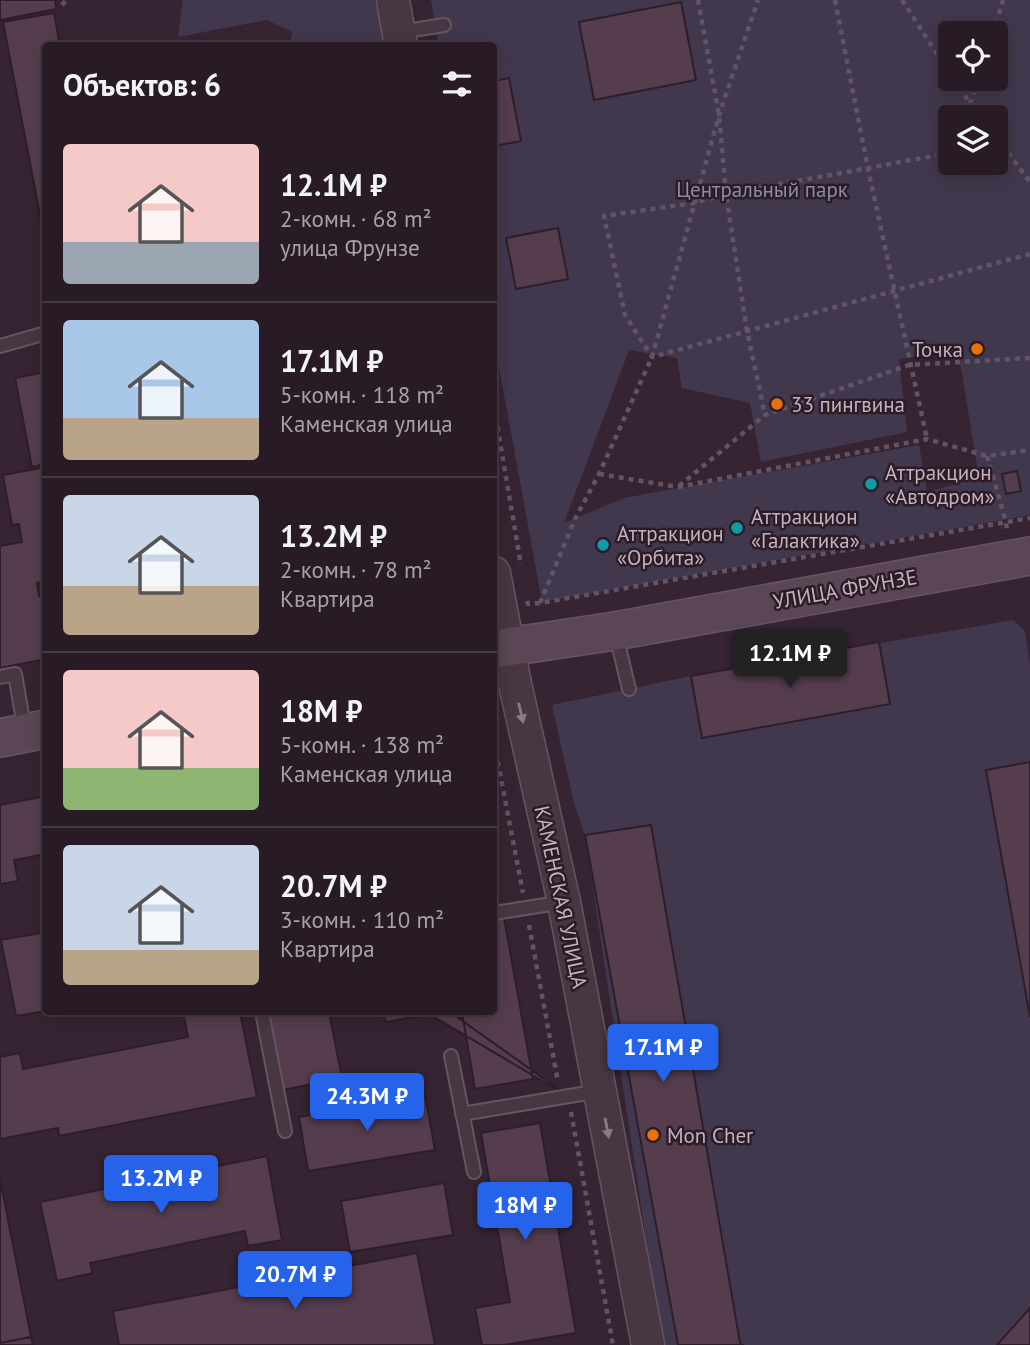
<!DOCTYPE html>
<html lang="ru">
<head>
<meta charset="utf-8">
<style>
  :root { --surface:#291b26; --page:#352832; --text:#f1f3f6; --muted:#a5a1a7; --line:#453943; --accent:#2563eb }
  body { margin:0; font-family:"PT Sans",sans-serif; background:var(--page); color:var(--text); height:100vh; display:flex; flex-direction:column; font-size:26px; white-space:nowrap }
  * { box-sizing:border-box; margin:0 }
  p { font-size:23px; color:var(--muted) }
  .icon { flex:none; width:38px; height:38px; fill:none; stroke:currentColor; stroke-width:2; stroke-linecap:round; stroke-linejoin:round }
  .map { position:relative; flex:1; overflow:hidden }
  .panel { position:absolute; left:42px; top:42px; width:455px; height:973px; display:flex; flex-direction:column; background:var(--surface); border-radius:7px; box-shadow:0 4px 18px #0003,0 0 0 2px var(--line) }
  .panel>* { flex:none }
  .controls { position:absolute; left:938px; top:21px; display:grid; gap:14px }
  .controls a { display:grid; place-items:center; width:70px; height:70px; border-radius:7px; background:var(--surface); box-shadow:0 4px 18px #0003,0 0 0 2px var(--line); font-size:35px }
  .price { position:absolute; translate:-50% -60px; padding:0 16px; border-radius:7px; background:var(--accent); color:#fff; font-size:23px; line-height:46px; filter:drop-shadow(0 2px 4px #0008) }
  .price::after { content:''; position:absolute; left:50%; top:42px; width:21px; height:16px; margin-left:-10px; background:inherit; clip-path:polygon(0 0,100% 0,50% 100%) }
  .price.on { background:#222; color:#fff }
  ul { padding:0; list-style:none }
  li { display:flex; align-items:center; gap:21px; height:175px; padding:0 21px }
  li+li { border-top:2px solid var(--line) }
  li span { display:grid; place-items:center; flex:none; width:196px; height:140px; border-radius:7px; color:#555 }
  li>.icon { margin-inline-start:auto }
  span .icon { width:84px; height:84px; fill:#fffc; stroke-width:1 }
  li b { font-size:30px }
  h2 { display:flex; justify-content:space-between; align-items:center; height:84px; padding:0 21px; font-size:30px }
  .map>svg:first-child { display:block }
  .green { fill:#42384e; fill-rule:evenodd }
  .building { fill:#553d4e; stroke:#2e1e2a; stroke-width:2 }
  .lines { fill:none; stroke-linecap:round; stroke-linejoin:round }
  .service-casing { stroke:#655561; stroke-width:16 }
  .tertiary-casing { stroke:#655561; stroke-width:35 }
  .secondary-casing { stroke:#655561; stroke-width:40 }
  .path { stroke:#625365; stroke-width:4.5; stroke-dasharray:5 5; stroke-linecap:butt }
  .service { stroke:#483743; stroke-width:12 }
  .tertiary { stroke:#483743; stroke-width:32 }
  .secondary { stroke:#5a4654; stroke-width:37 }
  .oneway { fill:#8c7b87 }
  .food-dot { fill:#e8710a; stroke:#2c1c28; stroke-width:2.5 }
  .culture-dot { fill:#0f9aa8; stroke:#2c1c28; stroke-width:2.5 }
  .labels { text-anchor:middle; dominant-baseline:central; stroke-width:5; stroke-linejoin:round; paint-order:stroke }
  .park-label { font-size:21px; fill:#898ca8; stroke:#2c1c28 }
  .poi-label { font-size:21px; fill:#c4b2be; stroke:#2c1c28; text-anchor:start }
  .street-label { font-size:21px; fill:#c4b2be; stroke:#2c1c28 }
</style>
</head>
<body>
<div class="map">
<svg width="1030" height="1345" viewBox="0 0 1030 1345">
  <rect width="100%" height="100%" fill="#372432"/>
  <!-- green -->
  <path class="green" d="M183 0H375L386 45H290L292 32 267 20 178 37Z
    M431 0H1030V515L542 602 494 339V46L439 45ZM950 33H996V79H950ZM950 117H996V163H950ZM629 350 677 358 682 388 750 403 761 462 907 432 899 359 947 351 961 367 979 478 927 492 919 445 624 498 564 523Z
    M1013 620 1025 631 1030 665V1345H662L585 835 574 803 552 705 691 676Z"/>
  <!-- building -->
  <path class="building" d="M0 0H55L56 9 0 20Z
    M681 2 696 80 594 100 579 22Z
    M54 13 60 46H46V246L3 22Z
    M509 78 521 141 494 146V81Z
    M558 228 568 279 516 289 506 238Z
    M46 372V464L32 467 15 378Z
    M46 467V581L37 583 39 596 44 595 46 602V659L0 668V546L22 542 19 524 12 525 3 475Z
    M1017 471 1021 491 1006 494 1002 474Z
    M879 642 890 704 702 738 691 676Z
    M1030 762V1017L986 770Z
    M46 796V854L14 860 18 881 0 884V805Z
    M651 825 740 1343 743 1345H678L585 835Z
    M504 918 533 1079 475 1089 462 1012H494V920Z
    M46 932V1011L16 1016 1 940Z
    M183 1012H240L257 1097 59 1136 58 1128 0 1139V1057L20 1053 23 1069 188 1037Z
    M267 1012H329L342 1078 283 1090Z
    M383 1012H450L568 1096 429 1014 386 1022Z
    M425 1095 435 1150 308 1171 299 1117Z
    M540 1123 576 1333 504 1345H482L475 1308 510 1302 481 1133Z
    M267 1156 282 1240 248 1246 245 1231 90 1263 93 1273 57 1281 40 1202Z
    M0 1179 31 1337 0 1343Z
    M444 1183 453 1235 350 1252 341 1201Z
    M417 1253 435 1345H119L113 1311Z
    M1030 1308V1345H997Z
    M31 1337 33 1345H0V1343Z"/>
  <g class="lines">
    <defs>
      <path id="service" d="M400 32 444 25
        M0 346 46 333
        M616 635 629 689
        M0 677 15 674 25 732
        M494 913 564 902
        M262 1012 285 1131
        M451 1056 474 1172
        M462 1114 599 1091"/>
      <path id="tertiary" d="M393 0 401 46
        M494 573 515 684 564 902 648 1345"/>
      <path id="secondary" d="M494 649 615 631 1030 556
        M0 738 46 729"/>
    </defs>
    <!-- service casing -->
    <use href="#service" class="service-casing"/>
    <!-- tertiary casing -->
    <use href="#tertiary" class="tertiary-casing"/>
    <!-- secondary casing -->
    <use href="#secondary" class="secondary-casing"/>
    <!-- path -->
    <path class="path" d="M698 0 719 115 726 194 747 331 765 415
      M835 0 868 169 927 439
      M902 0 950 74
      M62 5 66 0
      M993 33 1003 0
      M953 79 980 117
      M970 104 978 79
      M996 137 1030 182
      M950 153 726 194 694 203 604 216 625 315 652 357 1030 254
      M494 407 521 565
      M987 456 1006 522 1007 531
      M599 474 678 487 927 439 987 456 1030 450
      M679 486 765 415 909 365 1030 358
      M527 601 528 604 540 603 1030 518
      M540 603 575 519 599 474 652 357 719 115 758 0
      M494 742 523 893
      M529 925 558 1082
      M571 1112 613 1345"/>
    <!-- service -->
    <use href="#service" class="service"/>
    <!-- tertiary -->
    <use href="#tertiary" class="tertiary"/>
    <!-- secondary -->
    <use href="#secondary" class="secondary"/>
  </g>
  <!-- one-way arrows -->
  <defs><path id="oneway-solid" d="M-6-.8H1V-3.2L6.5 0L1 3.2V.8H-6Z" transform="scale(1.75)"/></defs>
  <g class="oneway">
    <use href="#oneway-solid" transform="translate(521 713) rotate(77)"/>
    <use href="#oneway-solid" transform="translate(607 1128) rotate(79)"/>
  </g>
  <!-- markers -->
  <g class="food-dot">
    <circle cx="977" cy="349" r="7"/>
    <circle cx="777" cy="404" r="7"/>
    <circle cx="653" cy="1135" r="7"/>
  </g>
  <g class="culture-dot">
    <circle cx="871" cy="484" r="7"/>
    <circle cx="737" cy="528" r="7"/>
    <circle cx="603" cy="545" r="7"/>
  </g>
  <g class="labels">
    <!-- park labels -->
    <g class="park-label">
      <text x="762" y="189">Центральный парк</text>
    </g>
    <!-- poi labels -->
    <g class="poi-label">
      <text x="963" y="349" text-anchor="end">Точка</text>
      <text x="791" y="404">33 пингвина</text>
      <text x="885" y="472">Аттракцион<tspan x="885" dy="24">«Автодром»</tspan></text>
      <text x="751" y="516">Аттракцион<tspan x="751" dy="24">«Галактика»</tspan></text>
      <text x="617" y="533">Аттракцион<tspan x="617" dy="24">«Орбита»</tspan></text>
      <text x="667" y="1135">Mon Cher</text>
    </g>
    <!-- street labels -->
    <g class="street-label">
      <text transform="translate(845 589) rotate(-10)">УЛИЦА ФРУНЗЕ</text>
      <text transform="translate(561 897) rotate(78)">КАМЕНСКАЯ УЛИЦА</text>
    </g>
  </g>
</svg>
<div class="controls">
<a><svg class="icon" aria-label="locate" viewBox="0 0 24 24"><circle cx="12" cy="12" r="6"/><path d="M12 2v4M12 18v4M2 12h4M18 12h4"/></svg></a>
<a><svg class="icon" aria-label="layers" viewBox="0 0 24 24"><path d="M12 4l9 5-9 5-9-5zM3 14l9 5 9-5"/></svg></a>
</div>
<b class="price on" style="left:790px;top:690px">12.1M ₽</b>
<b class="price" style="left:663px;top:1084px">17.1M ₽</b>
<b class="price" style="left:367px;top:1133px">24.3M ₽</b>
<b class="price" style="left:161px;top:1215px">13.2M ₽</b>
<b class="price" style="left:525px;top:1242px">18M ₽</b>
<b class="price" style="left:295px;top:1311px">20.7M ₽</b>
<section class="panel">
<h2>Объектов: 6<svg class="icon" aria-label="filters" viewBox="0 0 24 24"><path d="M4 7h16M4 17h16"/><circle cx="9" cy="7" r="2"/><circle cx="15" cy="17" r="2"/></svg></h2>
<ul>
<li><span style="background:linear-gradient(#f6c9c9 70%,#9aa5b1 0)"><svg class="icon" aria-label="home" viewBox="0 0 24 24"><path d="M3 11l9-7 9 7M6 9v11h12V9"/></svg></span><div><b>12.1M ₽</b><p>2-комн. · 68 m²</p><p>улица Фрунзе</p></div></li>
<li><span style="background:linear-gradient(#a9c7e8 70%,#b9a48a 0)"><svg class="icon" aria-label="home" viewBox="0 0 24 24"><path d="M3 11l9-7 9 7M6 9v11h12V9"/></svg></span><div><b>17.1M ₽</b><p>5-комн. · 118 m²</p><p>Каменская улица</p></div></li>
<li><span style="background:linear-gradient(#c9d6e8 65%,#b9a48a 0)"><svg class="icon" aria-label="home" viewBox="0 0 24 24"><path d="M3 11l9-7 9 7M6 9v11h12V9"/></svg></span><div><b>13.2M ₽</b><p>2-комн. · 78 m²</p><p>Квартира</p></div></li>
<li><span style="background:linear-gradient(#f6c9c9 70%,#8fb573 0)"><svg class="icon" aria-label="home" viewBox="0 0 24 24"><path d="M3 11l9-7 9 7M6 9v11h12V9"/></svg></span><div><b>18M ₽</b><p>5-комн. · 138 m²</p><p>Каменская улица</p></div></li>
<li><span style="background:linear-gradient(#c9d6e8 75%,#b9a48a 0)"><svg class="icon" aria-label="home" viewBox="0 0 24 24"><path d="M3 11l9-7 9 7M6 9v11h12V9"/></svg></span><div><b>20.7M ₽</b><p>3-комн. · 110 m²</p><p>Квартира</p></div></li>
</ul>
</section>
</div>
</body>
</html>
